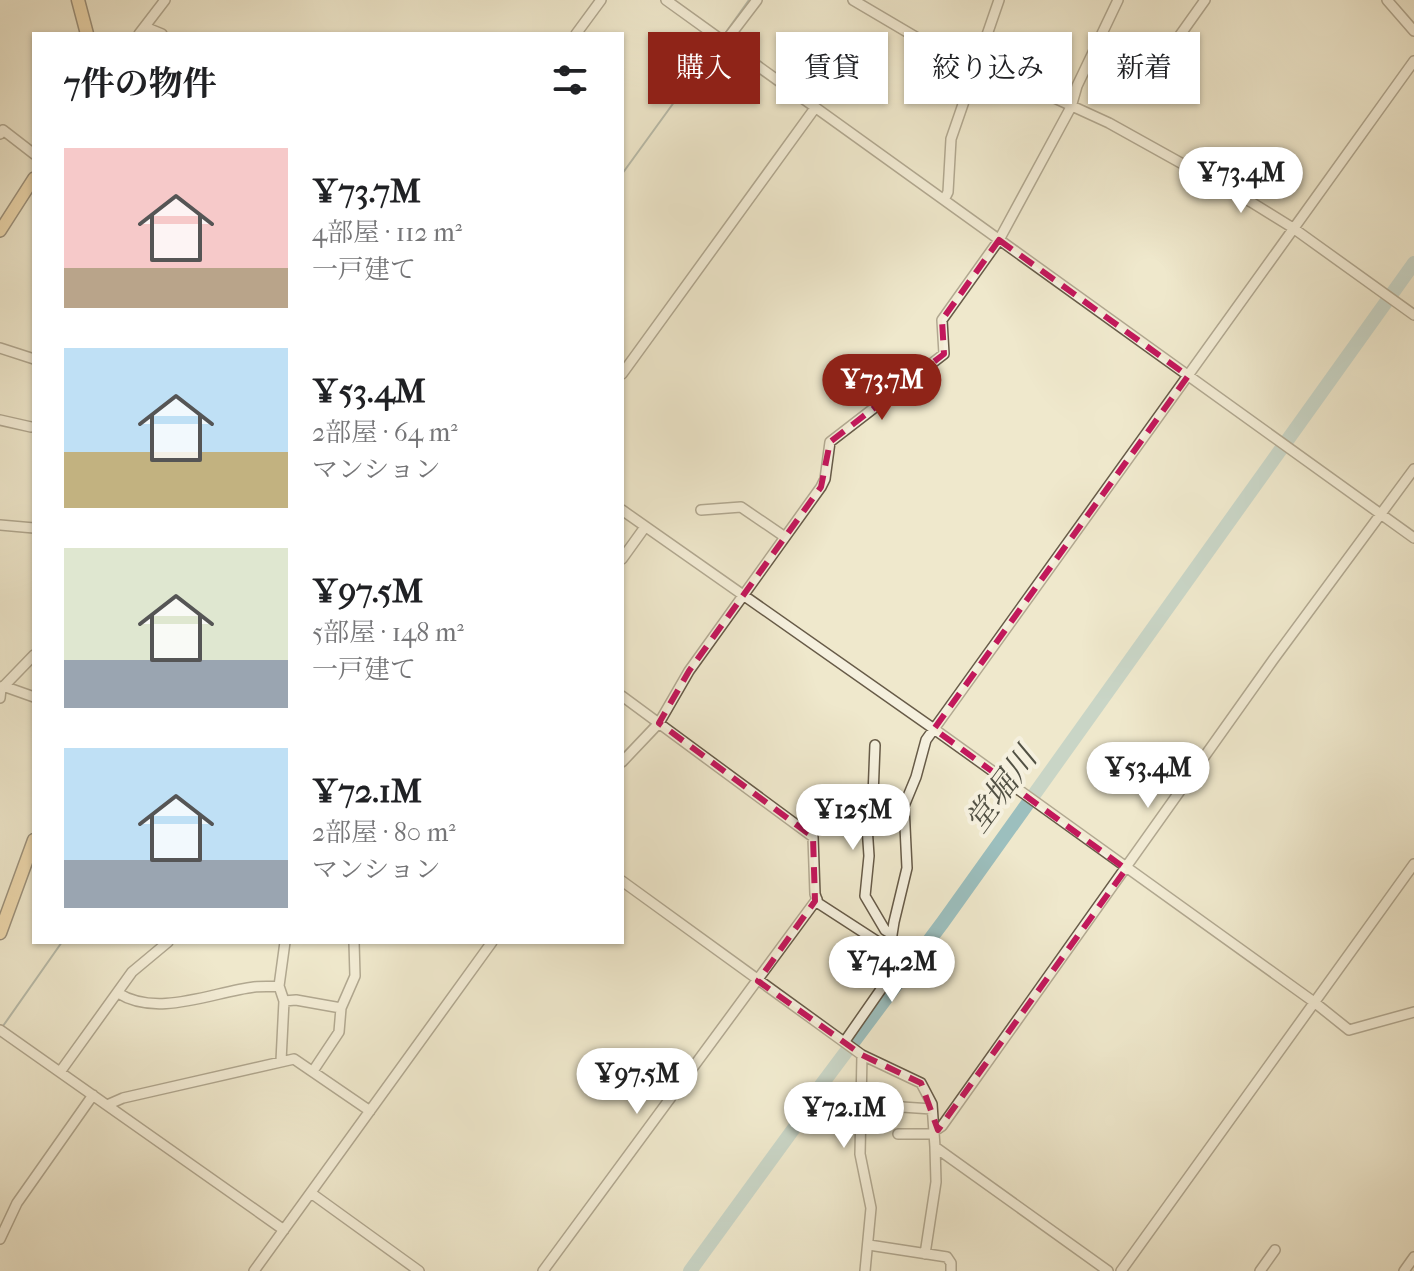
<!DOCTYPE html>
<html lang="ja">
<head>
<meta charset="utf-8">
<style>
  :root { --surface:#fff; --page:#f2f2f2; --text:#202124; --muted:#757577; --accent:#8f2418 }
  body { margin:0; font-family:"IM FELL French Canon","Noto Serif JP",serif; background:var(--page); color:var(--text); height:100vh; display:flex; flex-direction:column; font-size:30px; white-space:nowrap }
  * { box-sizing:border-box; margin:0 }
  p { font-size:26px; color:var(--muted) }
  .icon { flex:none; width:44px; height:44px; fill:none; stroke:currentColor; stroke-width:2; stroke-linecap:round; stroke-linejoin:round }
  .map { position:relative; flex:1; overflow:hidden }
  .details { position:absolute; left:32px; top:32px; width:592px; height:912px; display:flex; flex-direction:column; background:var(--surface); border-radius:0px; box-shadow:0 2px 6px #0004 }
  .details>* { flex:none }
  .banner { position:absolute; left:648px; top:32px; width:646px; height:72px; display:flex; gap:16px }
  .price { position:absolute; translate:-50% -68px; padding:0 18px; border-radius:28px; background:#fff; color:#222; font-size:26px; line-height:52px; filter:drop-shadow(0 2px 4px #0008) }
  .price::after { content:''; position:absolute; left:50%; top:48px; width:24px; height:18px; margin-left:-12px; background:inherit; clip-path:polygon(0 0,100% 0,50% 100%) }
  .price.selected { background:var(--accent); color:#fff }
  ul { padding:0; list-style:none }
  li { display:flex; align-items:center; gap:24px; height:200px; padding:0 32px }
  li span { display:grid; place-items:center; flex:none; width:224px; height:160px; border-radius:0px; color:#555 }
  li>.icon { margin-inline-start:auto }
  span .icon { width:96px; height:96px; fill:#fffc; stroke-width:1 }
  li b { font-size:34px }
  h2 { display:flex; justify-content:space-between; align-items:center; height:96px; padding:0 32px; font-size:34px }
  .chip { padding:0 28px; border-radius:0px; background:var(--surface); box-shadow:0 2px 6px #0004; font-size:28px; line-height:72px }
  .chip.selected { background:var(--accent); color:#fff }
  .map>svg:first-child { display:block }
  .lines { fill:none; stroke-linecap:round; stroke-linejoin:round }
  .stream { stroke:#75847d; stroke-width:2 }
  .river { stroke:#9cbfbe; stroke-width:14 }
  .minor-casing { stroke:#675b48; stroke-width:12 }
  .major-casing { stroke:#3a2c1c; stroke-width:14 }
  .highway-casing { stroke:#3a2c1c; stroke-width:15 }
  .minor { stroke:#f5f0de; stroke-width:9 }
  .major { stroke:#e8c486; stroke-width:11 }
  .highway { stroke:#e8c486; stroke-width:12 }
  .marked { fill:none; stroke:#c2185b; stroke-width:6; stroke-dasharray:16 10; stroke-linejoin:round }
  .labels { text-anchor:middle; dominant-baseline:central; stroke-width:8; stroke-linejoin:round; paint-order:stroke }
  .water-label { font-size:32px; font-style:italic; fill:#525144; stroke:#f5f0de }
</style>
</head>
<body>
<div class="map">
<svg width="1414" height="1271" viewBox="0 0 1414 1271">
  <rect width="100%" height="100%" fill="#efe8cc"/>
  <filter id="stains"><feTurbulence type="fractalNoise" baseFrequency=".0025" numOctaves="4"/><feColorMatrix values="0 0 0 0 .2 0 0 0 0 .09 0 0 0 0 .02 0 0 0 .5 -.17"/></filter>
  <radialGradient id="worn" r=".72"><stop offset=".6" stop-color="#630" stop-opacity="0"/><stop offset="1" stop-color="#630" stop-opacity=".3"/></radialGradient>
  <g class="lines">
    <!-- stream -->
    <path class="stream" d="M724 35 749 0
      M622 174 717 43
      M3 1026 62 942"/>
    <!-- river -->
    <path class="river" d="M690 1271 800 1120 816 1092 943 922 1414 263"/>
    <defs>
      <path id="minor" d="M666 0 1414 538
        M853 0 936 49 978 63 1109 123 1251 202 1293 228 1414 315
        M1387 0 1414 31
        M145 27 162 34
        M139 34 165 0
        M576 34 601 0
        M1102 36C1115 41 1152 59 1163 59L1205 0
        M725 42 757 0
        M0 134 3 130 34 154
        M944 200 948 192 951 139 999 0
        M0 348 34 359
        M622 374 815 108
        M0 420 31 427
        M622 510 934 729 1314 1002 1349 1030 1414 1012
        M701 510 741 507 785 537
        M0 525 34 528
        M622 559 645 527
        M3 686 34 697
        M622 696 813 837 815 894 818 903 889 949
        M0 698 1 689 34 655
        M875 745 873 796H865L869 856 865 896 885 930 892 934
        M622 762 659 723 689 671 821 487 825 479 830 442 944 354 942 320 999 240 1071 107 1077 86 1118 0
        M622 881 862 1055 921 1083 932 1104 935 1147 1108 1271
        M279 986 285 942
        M118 993C157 1018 213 992 254 987 262 986 271 987 279 986L284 1001 281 1061
        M284 1001 296 1000 341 1008
        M0 1030 284 1230
        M845 1041 884 985 894 922 907 868 904 806 916 777 926 740 1414 61
        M862 1055 860 1154 871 1208 865 1271
        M313 1071 339 1032 341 1008 355 976 354 942
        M60 1072 132 972 168 942
        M107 1105 123 1098 294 1059 370 1111
        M884 1110 902 1107 932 1109
        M933 1132 942 1126 1273 660 1414 469
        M898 1134H934
        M311 1193 419 1271
        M0 1239 17 1203 93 1095
        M869 1245 947 1257 951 1263V1271
        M925 1254 936 1182 935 1147
        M254 1271 492 942
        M543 1271 817 899
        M1121 1271 1414 864
        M1260 1271 1275 1250
        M1404 1271 1414 1257"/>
      <path id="major" d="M0 231 34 178"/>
      <path id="highway" d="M78 0 87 34
        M0 933 34 840"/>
    </defs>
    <!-- minor casing -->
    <use href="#minor" class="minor-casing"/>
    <!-- major casing -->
    <use href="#major" class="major-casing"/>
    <!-- highway casing -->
    <use href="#highway" class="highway-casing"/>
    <!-- minor -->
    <use href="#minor" class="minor"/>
    <!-- major -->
    <use href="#major" class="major"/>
    <!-- highway -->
    <use href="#highway" class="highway"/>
  </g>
  <!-- marked area -->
  <path d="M0 0H1414V1271H0ZM999 240 1188 376 934 729 1126 869 938 1130 921 1083 862 1055 758 981 815 901 813 837 659 723 689 671 821 487 830 442 944 354 942 320Z" fill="#efe8cc" fill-opacity=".55" fill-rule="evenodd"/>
  <path class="marked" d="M999 240 1188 376 934 729 1126 869 938 1130 921 1083 862 1055 758 981 815 901 813 837 659 723 689 671 821 487 830 442 944 354 942 320Z"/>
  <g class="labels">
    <!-- water labels -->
    <g class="water-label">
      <text transform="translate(1001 790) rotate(-54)">堂堀川</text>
    </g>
  </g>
  <rect width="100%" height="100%" filter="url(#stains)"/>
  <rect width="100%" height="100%" fill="url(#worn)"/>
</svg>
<b class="price" style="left:1241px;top:215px">¥73.4M</b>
<b class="price selected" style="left:882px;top:422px">¥73.7M</b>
<b class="price" style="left:1148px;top:810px">¥53.4M</b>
<b class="price" style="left:853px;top:852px">¥125M</b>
<b class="price" style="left:892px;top:1004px">¥74.2M</b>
<b class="price" style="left:637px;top:1116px">¥97.5M</b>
<b class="price" style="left:844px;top:1150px">¥72.1M</b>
<div class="banner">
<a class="chip selected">購入</a>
<a class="chip">賃貸</a>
<a class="chip">絞り込み</a>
<a class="chip">新着</a>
</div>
<section class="details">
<h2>7件の物件<svg class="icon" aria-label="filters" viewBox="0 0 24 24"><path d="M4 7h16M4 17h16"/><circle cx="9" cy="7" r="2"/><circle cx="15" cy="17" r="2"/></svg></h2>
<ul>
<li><span style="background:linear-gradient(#f6c9c9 75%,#b9a48a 0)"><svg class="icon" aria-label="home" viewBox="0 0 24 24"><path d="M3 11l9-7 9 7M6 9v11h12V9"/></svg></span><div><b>¥73.7M</b><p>4部屋 · 112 m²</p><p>一戸建て</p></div></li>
<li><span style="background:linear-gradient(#bfe0f5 65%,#c2b280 0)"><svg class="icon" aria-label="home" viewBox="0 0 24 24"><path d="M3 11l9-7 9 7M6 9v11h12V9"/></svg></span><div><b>¥53.4M</b><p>2部屋 · 64 m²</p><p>マンション</p></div></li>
<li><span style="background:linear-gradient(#dfe7d0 70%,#9aa5b1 0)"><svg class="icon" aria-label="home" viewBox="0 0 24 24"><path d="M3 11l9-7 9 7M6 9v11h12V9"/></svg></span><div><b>¥97.5M</b><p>5部屋 · 148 m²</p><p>一戸建て</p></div></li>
<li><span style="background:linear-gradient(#bfe0f5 70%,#9aa5b1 0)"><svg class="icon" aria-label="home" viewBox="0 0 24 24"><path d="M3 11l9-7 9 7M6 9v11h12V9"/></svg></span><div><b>¥72.1M</b><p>2部屋 · 80 m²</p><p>マンション</p></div></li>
</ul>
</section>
</div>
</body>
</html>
